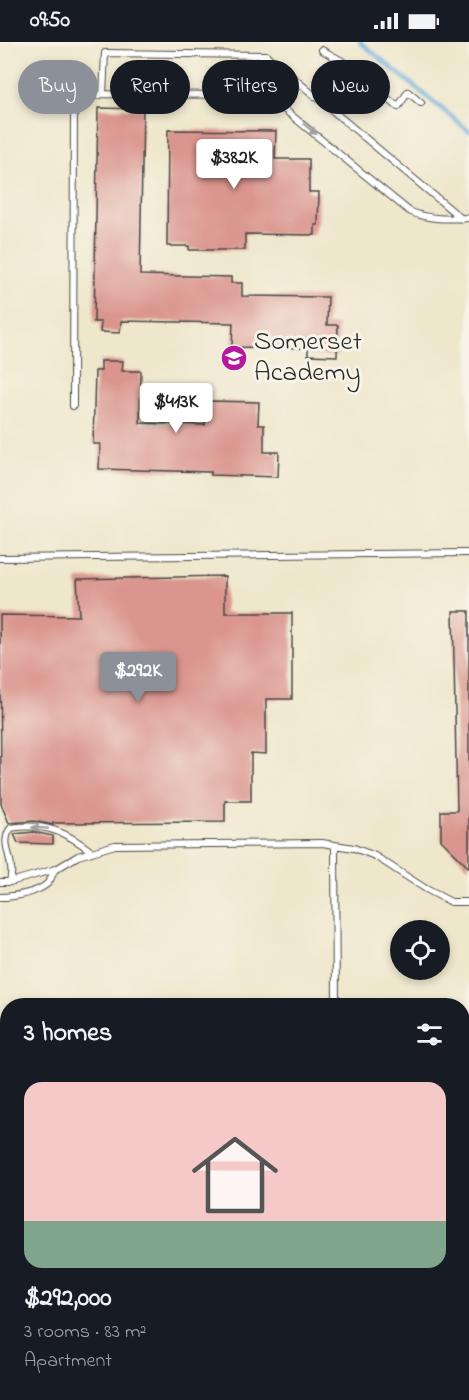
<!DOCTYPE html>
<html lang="en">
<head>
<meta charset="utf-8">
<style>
  :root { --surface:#171b24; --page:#242831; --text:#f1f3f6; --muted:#9ea1a6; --line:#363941; --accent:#8c9099 }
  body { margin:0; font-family:"Indie Flower",sans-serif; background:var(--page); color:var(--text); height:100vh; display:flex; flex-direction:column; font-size:22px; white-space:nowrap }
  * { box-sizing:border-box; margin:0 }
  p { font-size:20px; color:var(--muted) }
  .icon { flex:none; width:33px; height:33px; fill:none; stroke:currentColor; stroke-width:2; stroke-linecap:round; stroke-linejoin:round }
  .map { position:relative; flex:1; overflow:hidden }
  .sheet { position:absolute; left:0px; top:956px; width:470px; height:404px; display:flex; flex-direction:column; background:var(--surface); border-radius:24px 24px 0 0; box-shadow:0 3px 9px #0003 }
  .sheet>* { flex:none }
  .top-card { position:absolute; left:18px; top:18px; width:434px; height:54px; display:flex; gap:12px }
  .controls { position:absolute; left:390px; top:878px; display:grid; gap:12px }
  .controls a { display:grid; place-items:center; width:60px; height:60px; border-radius:50%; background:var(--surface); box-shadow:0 3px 9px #0003; font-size:30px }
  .price { position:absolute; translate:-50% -51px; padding:0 14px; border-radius:6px; background:#fff; color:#222; font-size:20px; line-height:39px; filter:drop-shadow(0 2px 3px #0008) }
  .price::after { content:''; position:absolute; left:50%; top:36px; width:18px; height:14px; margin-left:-9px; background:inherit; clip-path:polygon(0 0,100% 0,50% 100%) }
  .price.on { background:var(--accent); color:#fff }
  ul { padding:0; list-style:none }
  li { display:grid; align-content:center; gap:12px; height:318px; padding:0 24px }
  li+li { border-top:2px solid var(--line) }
  li span { display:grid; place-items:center; height:186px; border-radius:18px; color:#555 }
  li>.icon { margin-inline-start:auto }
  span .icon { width:108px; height:108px; fill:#fffc; stroke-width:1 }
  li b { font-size:26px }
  h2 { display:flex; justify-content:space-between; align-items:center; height:72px; padding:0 24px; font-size:26px }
  .chip { padding:0 21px; border-radius:27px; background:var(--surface); box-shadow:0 3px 9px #0003; font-size:21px; line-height:54px }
  .chip.on { background:var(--accent); color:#fff }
  .status { display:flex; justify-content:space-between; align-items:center; height:42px; padding:0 30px; background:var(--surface); direction:ltr }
  .status svg { height:16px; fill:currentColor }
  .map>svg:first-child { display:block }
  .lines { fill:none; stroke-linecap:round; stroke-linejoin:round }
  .stream { stroke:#62aad9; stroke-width:4.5 }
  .building { fill:#da958e }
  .lane-casing { stroke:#484743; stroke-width:8 }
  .primary-casing { stroke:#484743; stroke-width:22 }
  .lane { stroke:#fff; stroke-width:6 }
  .primary { stroke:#fbbb8d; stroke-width:20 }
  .oneway { fill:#a0a0a0 }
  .labels { text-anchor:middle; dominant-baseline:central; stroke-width:6; stroke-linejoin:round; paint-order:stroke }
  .poi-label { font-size:27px; fill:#2b2b2b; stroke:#f7f3e8; text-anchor:start }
</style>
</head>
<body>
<div class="status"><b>09:50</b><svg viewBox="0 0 49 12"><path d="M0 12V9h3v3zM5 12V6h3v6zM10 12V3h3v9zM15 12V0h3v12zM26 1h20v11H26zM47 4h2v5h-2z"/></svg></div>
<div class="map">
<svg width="469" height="1358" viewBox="0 0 469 1358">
  <rect width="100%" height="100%" fill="#f7f3e8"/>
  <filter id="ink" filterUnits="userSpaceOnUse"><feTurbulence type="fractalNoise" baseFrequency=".0167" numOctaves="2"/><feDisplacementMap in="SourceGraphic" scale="12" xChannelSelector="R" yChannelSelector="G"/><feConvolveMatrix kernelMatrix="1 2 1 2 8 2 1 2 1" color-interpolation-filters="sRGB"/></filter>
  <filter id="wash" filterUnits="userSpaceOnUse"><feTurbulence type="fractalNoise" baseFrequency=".008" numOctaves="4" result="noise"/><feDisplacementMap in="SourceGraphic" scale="24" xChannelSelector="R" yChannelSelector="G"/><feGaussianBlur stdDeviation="1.35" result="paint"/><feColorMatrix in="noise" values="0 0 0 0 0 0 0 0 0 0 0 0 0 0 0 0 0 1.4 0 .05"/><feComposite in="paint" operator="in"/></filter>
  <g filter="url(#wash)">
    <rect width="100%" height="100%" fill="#efe7cc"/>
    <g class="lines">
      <!-- stream -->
      <path class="stream" d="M360 0 469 89"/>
    </g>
    <g id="blocks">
      <!-- building -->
      <path class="building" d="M98 66 143 67 140 233 231 235V241H242V254L328 255 327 283H338L337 314 308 313V306L232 305 233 281 121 279 120 291 100 290 101 280H94Z
        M168 88 276 89 275 117H309V150H319L318 183H315V193L245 192V208H189V204H167Z
        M101 319H123L122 329H141L140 381 205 383 206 359 259 360 258 383H264V410H279L278 435 211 433V430L99 427 100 402H93L95 329H101Z
        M225 534V571H292V657H266V712L251 711V759H225V780L53 781V783L34 779 9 781 1 762 0 573 79 574 77 537Z
        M453 569H469V826L441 798V769H457Z
        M34 790 53 794V802L18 801 14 792Z"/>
    </g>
  </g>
  <g filter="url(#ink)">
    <use href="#blocks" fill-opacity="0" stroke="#484743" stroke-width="1.5"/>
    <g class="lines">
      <defs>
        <path id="lane" d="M322 8 342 19 398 65 408 50 421 61
          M103 52 105 11 266 13 462 177
          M252 53 253 13
          M73 364 74 60 103 52 250 53 275 60 409 169C428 178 448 177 469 176
          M0 516 469 511
          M335 803 336 963
          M0 840H10L56 827 78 814 115 803 322 801 354 806 375 814 426 847 451 860H469
          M10 840C11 835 12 830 11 825 10 811 1 799 11 786 44 781 66 789 92 810
          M0 855C13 855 38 851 48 841 51 837 53 831 55 827
          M0 1040H8
          M462 1059H469
          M97 1352V1358
          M107 1352 109 1358
          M386 1352 387 1358
          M0 1353 8 1350"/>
        <path id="primary" d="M462 1261 469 1260
          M0 1275 8 1274
          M462 1297 469 1296
          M0 1318H8"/>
      </defs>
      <!-- lane casing -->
      <use href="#lane" class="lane-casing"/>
      <!-- primary casing -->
      <use href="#primary" class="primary-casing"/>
      <!-- lane -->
      <use href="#lane" class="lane"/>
      <!-- primary -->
      <use href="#primary" class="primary"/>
    </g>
    <!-- one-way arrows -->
    <defs><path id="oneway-solid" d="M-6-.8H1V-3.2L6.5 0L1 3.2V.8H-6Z" transform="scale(1.5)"/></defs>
    <g class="oneway">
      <use href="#oneway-solid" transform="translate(310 87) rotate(39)"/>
      <use href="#oneway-solid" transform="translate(40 786) rotate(-175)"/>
    </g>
  </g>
  <!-- icons -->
  <defs>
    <symbol id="school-disc" viewBox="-11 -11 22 22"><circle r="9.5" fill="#b5179e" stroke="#f7f3e8"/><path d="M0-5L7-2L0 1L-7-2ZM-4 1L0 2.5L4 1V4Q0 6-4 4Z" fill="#fff"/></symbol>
  </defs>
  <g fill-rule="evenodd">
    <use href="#school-disc" x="219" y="301" width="30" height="30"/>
  </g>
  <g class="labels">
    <!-- poi labels -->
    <g class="poi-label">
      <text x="254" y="300">Somerset<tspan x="254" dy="31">Academy</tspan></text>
    </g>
  </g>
</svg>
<div class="controls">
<a><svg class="icon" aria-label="locate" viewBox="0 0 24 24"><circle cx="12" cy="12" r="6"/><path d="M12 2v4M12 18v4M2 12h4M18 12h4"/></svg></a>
</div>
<b class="price" style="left:234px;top:148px">$382K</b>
<b class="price" style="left:176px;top:392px">$413K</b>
<b class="price on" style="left:138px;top:661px">$292K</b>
<div class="top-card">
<a class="chip on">Buy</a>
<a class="chip">Rent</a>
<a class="chip">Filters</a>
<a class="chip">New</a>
</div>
<section class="sheet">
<h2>3 homes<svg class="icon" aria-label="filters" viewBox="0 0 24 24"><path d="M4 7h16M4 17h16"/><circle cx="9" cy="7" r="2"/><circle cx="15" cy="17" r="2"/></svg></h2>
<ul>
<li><span style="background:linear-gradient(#f6c9c9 75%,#7fa58c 0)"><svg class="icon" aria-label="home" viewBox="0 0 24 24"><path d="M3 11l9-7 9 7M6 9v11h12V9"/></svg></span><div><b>$292,000</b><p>3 rooms · 83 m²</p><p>Apartment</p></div></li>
</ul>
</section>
</div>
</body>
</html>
